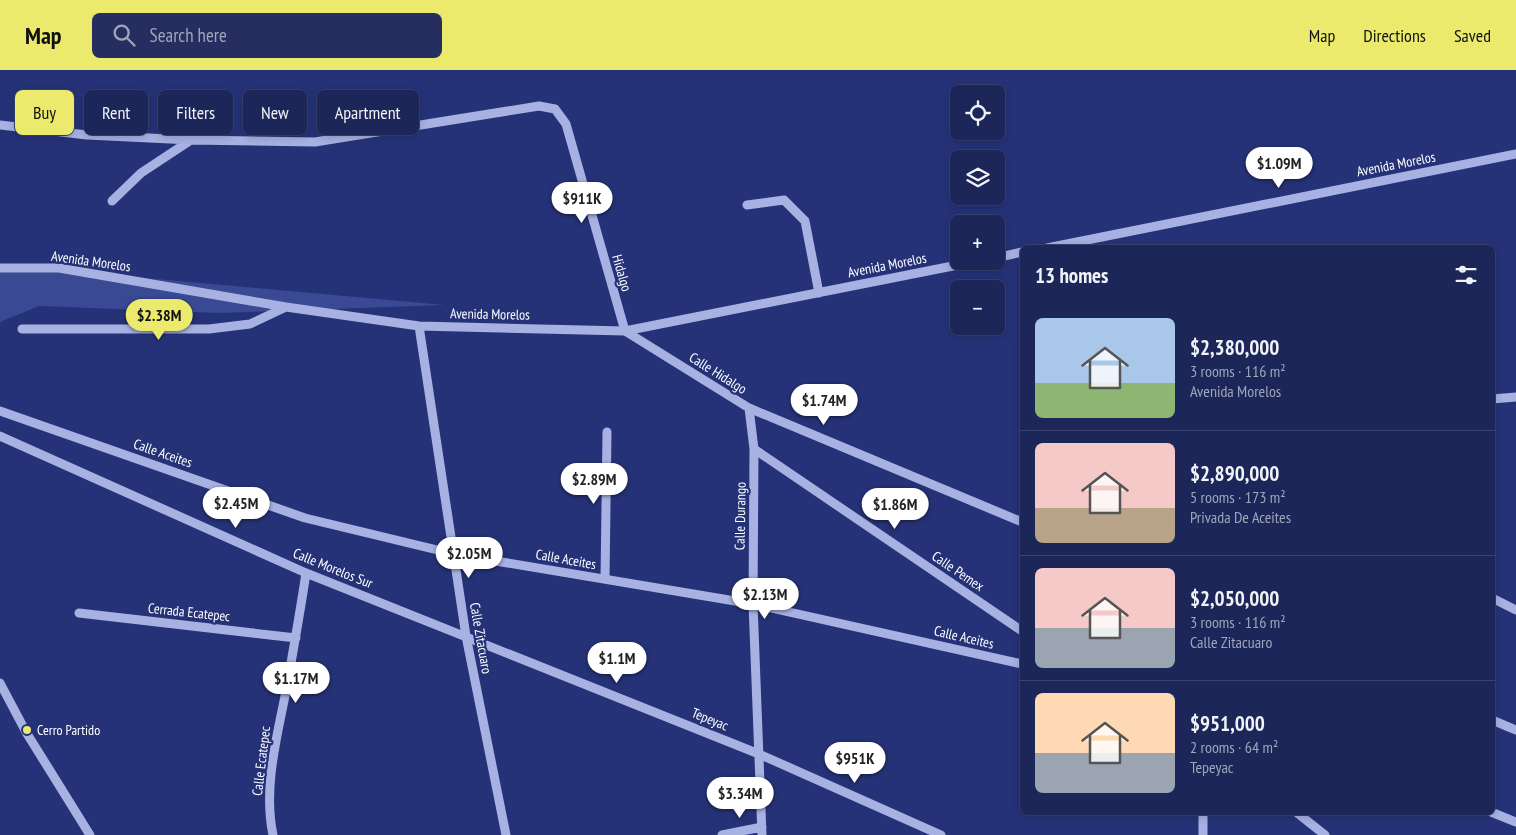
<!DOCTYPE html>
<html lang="en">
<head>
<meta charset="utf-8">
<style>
  :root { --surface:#1c2659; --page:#252e5f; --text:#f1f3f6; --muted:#a0a5ba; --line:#3a436f; --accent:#ebea6c }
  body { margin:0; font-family:"PT Sans Narrow",sans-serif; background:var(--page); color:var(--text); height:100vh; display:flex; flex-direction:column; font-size:19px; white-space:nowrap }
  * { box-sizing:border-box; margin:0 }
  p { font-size:16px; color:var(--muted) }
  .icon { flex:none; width:28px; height:28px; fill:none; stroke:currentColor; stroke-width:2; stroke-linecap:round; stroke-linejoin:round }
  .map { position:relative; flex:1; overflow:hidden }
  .drawer { position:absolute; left:1020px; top:175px; width:475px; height:570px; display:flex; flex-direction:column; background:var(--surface); border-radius:8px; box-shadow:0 2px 8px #0003,0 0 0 1px var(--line) }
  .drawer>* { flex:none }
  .hud { position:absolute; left:15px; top:20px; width:475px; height:45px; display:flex; gap:10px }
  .tools { position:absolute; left:950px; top:15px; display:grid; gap:10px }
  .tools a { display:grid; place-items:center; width:55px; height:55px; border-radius:8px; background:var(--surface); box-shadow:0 2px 8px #0003,0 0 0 1px var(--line); font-size:25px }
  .price { position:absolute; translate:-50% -42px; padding:0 11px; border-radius:18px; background:#fff; color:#222; font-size:16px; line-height:32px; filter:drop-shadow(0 1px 2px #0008) }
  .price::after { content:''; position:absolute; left:50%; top:30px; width:15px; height:11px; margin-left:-8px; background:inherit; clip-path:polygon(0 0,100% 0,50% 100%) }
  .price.selected { background:var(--accent); color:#111 }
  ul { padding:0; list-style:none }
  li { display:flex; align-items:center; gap:15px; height:125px; padding:0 15px }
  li+li { border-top:1px solid var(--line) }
  li span { display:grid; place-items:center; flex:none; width:140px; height:100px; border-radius:8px; color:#555 }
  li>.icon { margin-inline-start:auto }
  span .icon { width:60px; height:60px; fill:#fffc; stroke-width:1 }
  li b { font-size:21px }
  h2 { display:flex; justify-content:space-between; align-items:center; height:60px; padding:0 15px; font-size:21px }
  .tag { padding:0 18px; border-radius:8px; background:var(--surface); box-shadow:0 2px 8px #0003,0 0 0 1px var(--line); font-size:18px; line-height:45px }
  .tag.selected { background:var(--accent); color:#111 }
  header { display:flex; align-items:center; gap:30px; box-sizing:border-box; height:70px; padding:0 25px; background:var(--accent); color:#111 }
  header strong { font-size:24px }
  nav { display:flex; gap:28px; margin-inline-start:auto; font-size:18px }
  .search { width:350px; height:45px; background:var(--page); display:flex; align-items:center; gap:12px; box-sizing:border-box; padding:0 18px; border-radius:8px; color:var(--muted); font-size:19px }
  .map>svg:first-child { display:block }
  .grass { fill:#394994 }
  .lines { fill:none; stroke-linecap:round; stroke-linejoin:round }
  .minor { stroke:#a7b1e2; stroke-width:9 }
  .poi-dot { fill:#ebea6c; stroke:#253277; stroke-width:2 }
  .labels { text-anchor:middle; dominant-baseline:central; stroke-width:4.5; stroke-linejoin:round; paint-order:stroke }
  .street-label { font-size:14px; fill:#fff; stroke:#253277 }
  .poi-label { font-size:14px; fill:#fff; stroke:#253277; text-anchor:start }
</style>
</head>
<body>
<header>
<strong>Map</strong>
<div class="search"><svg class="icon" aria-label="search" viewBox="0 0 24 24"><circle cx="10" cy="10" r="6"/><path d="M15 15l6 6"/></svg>Search here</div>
<nav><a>Map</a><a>Directions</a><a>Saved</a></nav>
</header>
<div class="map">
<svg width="1516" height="765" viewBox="0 0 1516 765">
  <rect width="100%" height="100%" fill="#253277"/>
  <!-- grass -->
  <path class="grass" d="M0 195 445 235 220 243 39 236 0 252Z"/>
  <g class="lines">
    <!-- minor -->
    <path class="minor" d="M0 55 87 65 191 70 315 72 539 36 555 39 566 54 625 261
      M112 131 141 103 191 70
      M747 135 784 130 805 151 819 223
      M1047 178 1516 84
      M996 188 1022 182
      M0 198H59L286 237 419 256 625 261 978 191
      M419 256 466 566 506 765
      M22 259H209L250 254 286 237
      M625 261 749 338 1022 452
      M1492 329 1516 327
      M749 338 754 379 753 534 762 765
      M0 341 305 448 454 484 753 534 1022 594
      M0 366 306 503 759 684 941 765
      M754 379 1022 561
      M605 509 607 362
      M1492 528 1516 540
      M79 543 296 568
      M0 613 26 662 90 765
      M1492 650 1516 660
      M1296 742 1325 765
      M1491 742 1516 752
      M273 765C263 718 277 667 286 621 293 582 300 543 306 503
      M722 765 762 757
      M1203 765V742"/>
  </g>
  <!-- markers -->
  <circle class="poi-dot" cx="27" cy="660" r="5"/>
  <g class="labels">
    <!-- street labels -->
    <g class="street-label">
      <text transform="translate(1396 94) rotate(-11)">Avenida Morelos</text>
      <text transform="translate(91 191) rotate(8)">Avenida Morelos</text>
      <text transform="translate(887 195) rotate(-11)">Avenida Morelos</text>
      <text transform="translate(622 203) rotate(74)">Hidalgo</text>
      <text transform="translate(490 244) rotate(1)">Avenida Morelos</text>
      <text transform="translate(718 303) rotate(32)">Calle Hidalgo</text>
      <text transform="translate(163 383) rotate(19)">Calle Aceites</text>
      <text transform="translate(740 446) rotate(-89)">Calle Durango</text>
      <text transform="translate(566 489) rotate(10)">Calle Aceites</text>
      <text transform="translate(333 498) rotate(22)">Calle Morelos Sur</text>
      <text transform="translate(958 501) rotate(34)">Calle Pemex</text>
      <text transform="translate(189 542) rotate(6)">Cerrada Ecatepec</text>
      <text transform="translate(964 567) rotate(13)">Calle Aceites</text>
      <text transform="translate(481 568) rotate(80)">Calle Zitacuaro</text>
      <text transform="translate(710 649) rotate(22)">Tepeyac</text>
      <text transform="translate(261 691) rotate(-83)">Calle Ecatepec</text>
    </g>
    <!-- poi labels -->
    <g class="poi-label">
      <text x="37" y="660">Cerro Partido</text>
    </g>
  </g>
</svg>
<div class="tools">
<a><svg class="icon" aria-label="locate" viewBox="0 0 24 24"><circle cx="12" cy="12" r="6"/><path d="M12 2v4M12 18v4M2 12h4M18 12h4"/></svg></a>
<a><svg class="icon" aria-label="layers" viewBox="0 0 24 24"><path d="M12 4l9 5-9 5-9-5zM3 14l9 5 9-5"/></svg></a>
<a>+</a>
<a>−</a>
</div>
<b class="price" style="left:1279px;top:119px">$1.09M</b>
<b class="price" style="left:582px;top:154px">$911K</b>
<b class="price selected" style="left:159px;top:271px">$2.38M</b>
<b class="price" style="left:824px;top:356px">$1.74M</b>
<b class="price" style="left:594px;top:435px">$2.89M</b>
<b class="price" style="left:236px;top:459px">$2.45M</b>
<b class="price" style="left:895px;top:460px">$1.86M</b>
<b class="price" style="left:469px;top:509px">$2.05M</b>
<b class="price" style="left:765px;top:550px">$2.13M</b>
<b class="price" style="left:617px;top:614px">$1.1M</b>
<b class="price" style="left:296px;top:634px">$1.17M</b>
<b class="price" style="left:855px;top:714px">$951K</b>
<b class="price" style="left:740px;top:749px">$3.34M</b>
<div class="hud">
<a class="tag selected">Buy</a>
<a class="tag">Rent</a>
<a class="tag">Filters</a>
<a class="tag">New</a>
<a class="tag">Apartment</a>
</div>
<section class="drawer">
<h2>13 homes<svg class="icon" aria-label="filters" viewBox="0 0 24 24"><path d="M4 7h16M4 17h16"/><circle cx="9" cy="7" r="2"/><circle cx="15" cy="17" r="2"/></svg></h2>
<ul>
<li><span style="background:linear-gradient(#a9c7e8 65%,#8fb573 0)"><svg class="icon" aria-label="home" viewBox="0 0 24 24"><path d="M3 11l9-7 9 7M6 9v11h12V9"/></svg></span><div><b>$2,380,000</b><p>3 rooms · 116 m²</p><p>Avenida Morelos</p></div></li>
<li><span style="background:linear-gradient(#f6c9c9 65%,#b9a48a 0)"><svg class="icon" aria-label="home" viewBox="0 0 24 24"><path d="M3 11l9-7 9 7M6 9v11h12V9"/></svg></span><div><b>$2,890,000</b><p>5 rooms · 173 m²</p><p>Privada De Aceites</p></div></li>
<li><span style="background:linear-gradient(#f6c9c9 60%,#9aa5b1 0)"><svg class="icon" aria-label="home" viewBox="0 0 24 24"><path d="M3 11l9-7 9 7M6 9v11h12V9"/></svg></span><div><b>$2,050,000</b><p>3 rooms · 116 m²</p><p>Calle Zitacuaro</p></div></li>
<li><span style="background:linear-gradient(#ffd9b3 60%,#9aa5b1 0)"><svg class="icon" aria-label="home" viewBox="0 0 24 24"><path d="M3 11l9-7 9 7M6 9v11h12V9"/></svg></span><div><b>$951,000</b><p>2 rooms · 64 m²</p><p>Tepeyac</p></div></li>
</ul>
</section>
</div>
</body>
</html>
